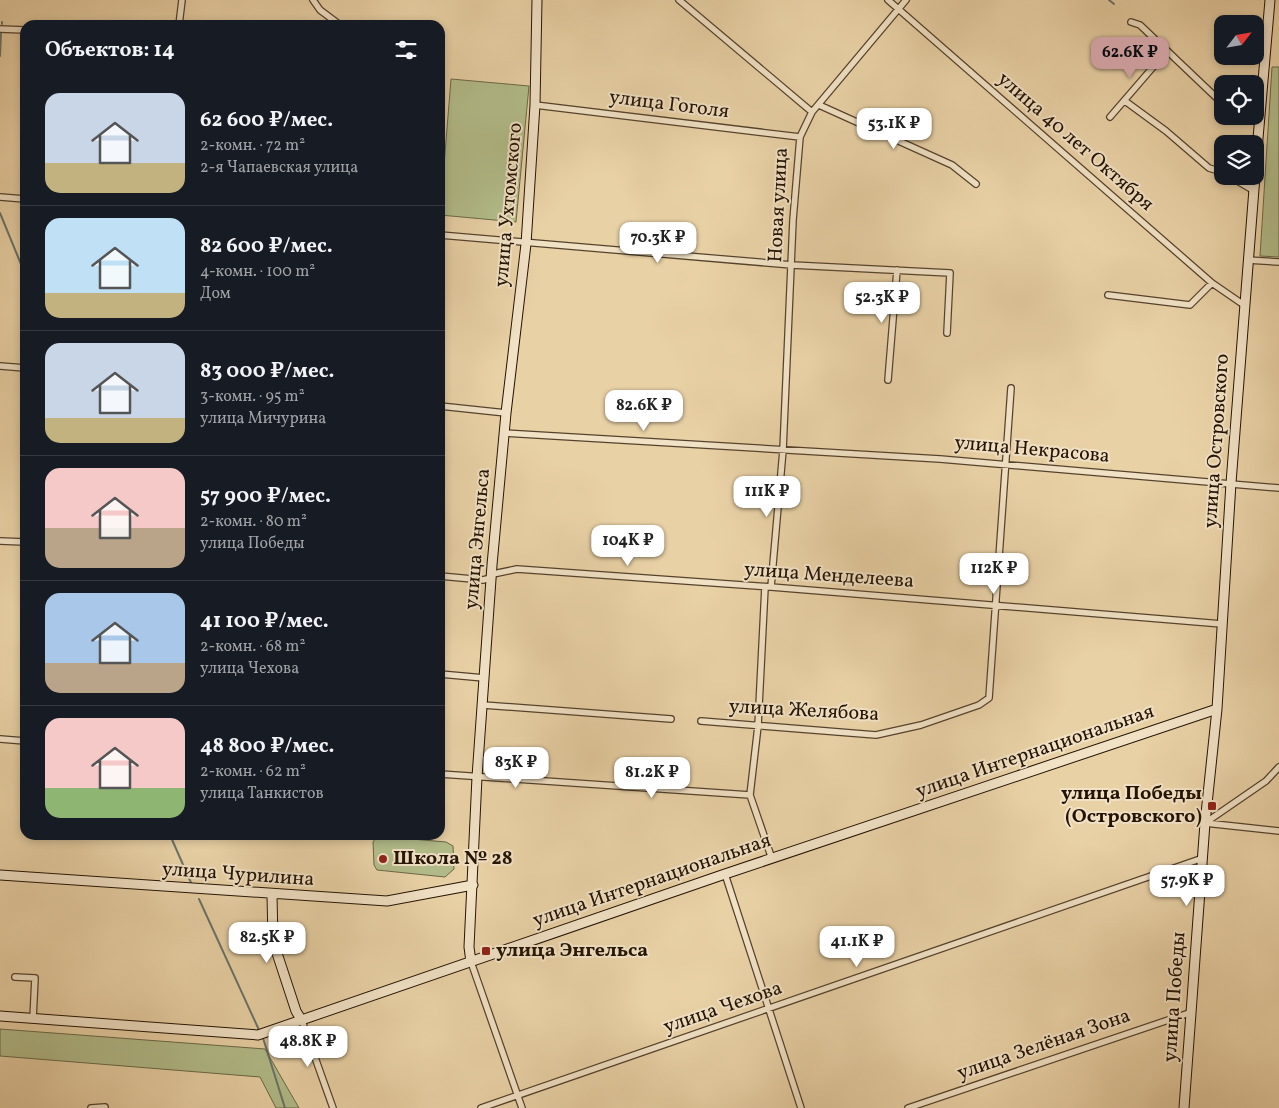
<!DOCTYPE html>
<html lang="ru">
<head>
<meta charset="utf-8">
<style>
  :root { --surface:#171b24; --page:#242831; --text:#f1f3f6; --muted:#9ea1a6; --line:#363941; --accent:#c59692 }
  body { margin:0; font-family:Vollkorn,serif; background:var(--page); color:var(--text); height:100vh; display:flex; flex-direction:column; font-size:19px; white-space:nowrap }
  * { box-sizing:border-box; margin:0 }
  p { font-size:16px; color:var(--muted) }
  .icon { flex:none; width:28px; height:28px; fill:none; stroke:currentColor; stroke-width:2; stroke-linecap:round; stroke-linejoin:round }
  .map { position:relative; flex:1; overflow:hidden }
  .drawer { position:absolute; left:20px; top:20px; width:425px; height:820px; display:flex; flex-direction:column; background:var(--surface); border-radius:15px; box-shadow:0 2px 8px #0003 }
  .drawer>* { flex:none }
  .needle { width:32px; rotate:59deg }
  .tools { position:absolute; left:1214px; top:15px; display:grid; gap:10px }
  .tools a { display:grid; place-items:center; width:50px; height:50px; border-radius:10px; background:var(--surface); box-shadow:0 2px 8px #0003; font-size:25px }
  .price { position:absolute; translate:-50% -42px; padding:0 11px; border-radius:10px; background:#fff; color:#222; font-size:16px; line-height:32px; filter:drop-shadow(0 1px 2px #0008) }
  .price::after { content:''; position:absolute; left:50%; top:30px; width:15px; height:11px; margin-left:-8px; background:inherit; clip-path:polygon(0 0,100% 0,50% 100%) }
  .price.on { background:var(--accent); color:#111 }
  ul { padding:0; list-style:none }
  li { display:flex; align-items:center; gap:15px; height:125px; padding:0 25px }
  li+li { border-top:1px solid var(--line) }
  li span { display:grid; place-items:center; flex:none; width:140px; height:100px; border-radius:15px; color:#555 }
  li>.icon { margin-inline-start:auto }
  span .icon { width:60px; height:60px; fill:#fffc; stroke-width:1 }
  li b { font-size:21px }
  h2 { display:flex; justify-content:space-between; align-items:center; height:60px; padding:0 25px; font-size:21px }
  .map>svg:first-child { display:block }
  .green { fill:#b2bc8a; stroke:#6b6847 }
  .lines { fill:none; stroke-linecap:round; stroke-linejoin:round }
  .stream { stroke:#6b746b; stroke-width:2 }
  .street-casing { stroke:#55422c; stroke-width:8 }
  .secondary-casing { stroke:#241304; stroke-width:11 }
  .street { stroke:#f1e1c5; stroke-width:5.5 }
  .secondary { stroke:#f1e1c5; stroke-width:9 }
  .poi-dot { fill:#8f2418; stroke:#f1e1c5; stroke-width:2 }
  .labels { text-anchor:middle; dominant-baseline:central; stroke-width:4; stroke-linejoin:round; paint-order:stroke }
  .street-label { font-size:20px; fill:#241304; stroke:#f1e1c5 }
  .poi-label { font-size:20px; font-weight:bold; fill:#241304; stroke:#f1e1c5; text-anchor:start }
</style>
</head>
<body>
<div class="map">
<svg width="1279" height="1108" viewBox="0 0 1279 1108">
  <rect width="100%" height="100%" fill="#e9d1a6"/>
  <filter id="stains"><feTurbulence type="fractalNoise" baseFrequency=".004" numOctaves="4"/><feColorMatrix values="0 0 0 0 .2 0 0 0 0 .09 0 0 0 0 .02 0 0 0 .5 -.17"/></filter>
  <radialGradient id="worn" r=".72"><stop offset=".6" stop-color="#630" stop-opacity="0"/><stop offset="1" stop-color="#630" stop-opacity=".3"/></radialGradient>
  <!-- green -->
  <path class="green" d="M1272 67H1279V257L1260 256Z
    M451 79 529 86 516 222 440 215Z
    M377 836 446 842 453 846 454 869 445 877 377 870 374 865 373 842Z
    M0 1029 265 1049 299 1108H276L260 1077 0 1056Z"/>
  <g class="lines">
    <!-- stream -->
    <path class="stream" d="M1109 0 1114 4
      M2 24V22
      M0 56 1 33
      M0 213 25 274
      M170 835 192 885
      M199 899 259 1030
      M263 1038 285 1108"/>
    <defs>
      <path id="street" d="M313 0 320 10 340 25
        M679 0 812 112
        M888 0 1212 283 1244 305
        M1131 22 1140 25 1222 103
        M179 25 182 0
        M0 29 25 30
        M1125 101 1166 131 1209 168 1222 172
        M535 105 800 137
        M819 105 952 165 976 184
        M1245 116 1260 120
        M1110 117 1154 66 1163 48
        M1229 176 1253 190
        M0 197 25 199
        M440 235 792 265 950 273 947 333
        M1247 260 1279 262
        M1108 295 1190 305 1212 283
        M0 366 25 368
        M888 380 897 270
        M440 406 506 413
        M504 433 940 459 1279 488
        M0 541 25 542
        M440 576 483 580 491 578 493 574 517 569 771 587 1222 624
        M765 587 758 726 750 795 772 859
        M771 587 783 450 793 220 800 137 812 112 906 0
        M440 674 484 678
        M483 705 671 719
        M701 721 876 735 921 725 979 705 989 698 1011 388
        M0 739 25 741
        M440 774 750 795
        M1205 823 1266 781 1279 767
        M1205 823 1279 831
        M725 874 801 1108
        M471 962 522 1108
        M15 977 35 978 33 1019
        M302 1021 333 1108
        M91 1108 105 1107
        M481 1108 1203 858
        M908 1108 1192 1012"/>
      <path id="secondary" d="M1255 173 1270 0
        M0 875 387 901 473 885
        M272 895 273 941 296 1011 302 1021
        M471 962 469 947 477 777 492 565 506 413 526 244 535 105 537 0
        M0 1016 258 1035 725 874 1217 709
        M1184 1108 1205 823 1217 709 1231 483 1255 176"/>
    </defs>
    <!-- street casing -->
    <use href="#street" class="street-casing"/>
    <!-- secondary casing -->
    <use href="#secondary" class="secondary-casing"/>
    <!-- street -->
    <use href="#street" class="street"/>
    <!-- secondary -->
    <use href="#secondary" class="secondary"/>
  </g>
  <!-- markers -->
  <g class="poi-dot">
    <rect x="1207" y="801" width="10" height="10" rx="2.5"/>
    <circle cx="383" cy="859" r="5"/>
    <rect x="481" y="946" width="10" height="10" rx="2.5"/>
  </g>
  <g class="labels">
    <!-- street labels -->
    <g class="street-label">
      <text transform="translate(669 105) rotate(7)">улица Гоголя</text>
      <text transform="translate(1075 142) rotate(41)">улица 40 лет Октября</text>
      <text transform="translate(509 205) rotate(-85)">улица Ухтомского</text>
      <text transform="translate(779 205) rotate(-87)">Новая улица</text>
      <text transform="translate(1217 441) rotate(-86)">улица Островского</text>
      <text transform="translate(1032 450) rotate(5)">улица Некрасова</text>
      <text transform="translate(478 539) rotate(-85)">улица Энгельса</text>
      <text transform="translate(829 576) rotate(4)">улица Менделеева</text>
      <text transform="translate(804 711) rotate(3)">улица Желябова</text>
      <text transform="translate(1035 752) rotate(-19)">улица Интернациональная</text>
      <text transform="translate(238 875) rotate(4)">улица Чурилина</text>
      <text transform="translate(652 881) rotate(-19)">улица Интернациональная</text>
      <text transform="translate(1175 997) rotate(-86)">улица Победы</text>
      <text transform="translate(723 1008) rotate(-19)">улица Чехова</text>
      <text transform="translate(1044 1045) rotate(-19)">улица Зелёная Зона</text>
    </g>
    <!-- poi labels -->
    <g class="poi-label">
      <text x="1202" y="794" text-anchor="end">улица Победы<tspan x="1202" dy="23">(Островского)</tspan></text>
      <text x="393" y="859">Школа № 28</text>
      <text x="496" y="951">улица Энгельса</text>
    </g>
  </g>
  <rect width="100%" height="100%" filter="url(#stains)"/>
  <rect width="100%" height="100%" fill="url(#worn)"/>
</svg>
<div class="tools">
<a><svg class="needle" viewBox="-14 -14 28 28"><path d="M0-13l5 13h-10z" fill="#e53935"/><path d="M0 13l5-13h-10z" fill="#9ea1a6"/></svg></a>
<a><svg class="icon" aria-label="locate" viewBox="0 0 24 24"><circle cx="12" cy="12" r="6"/><path d="M12 2v4M12 18v4M2 12h4M18 12h4"/></svg></a>
<a><svg class="icon" aria-label="layers" viewBox="0 0 24 24"><path d="M12 4l9 5-9 5-9-5zM3 14l9 5 9-5"/></svg></a>
</div>
<b class="price on" style="left:1130px;top:79px">62.6K ₽</b>
<b class="price" style="left:894px;top:150px">53.1K ₽</b>
<b class="price" style="left:658px;top:264px">70.3K ₽</b>
<b class="price" style="left:882px;top:324px">52.3K ₽</b>
<b class="price" style="left:644px;top:432px">82.6K ₽</b>
<b class="price" style="left:767px;top:518px">111K ₽</b>
<b class="price" style="left:628px;top:567px">104K ₽</b>
<b class="price" style="left:994px;top:595px">112K ₽</b>
<b class="price" style="left:516px;top:789px">83K ₽</b>
<b class="price" style="left:652px;top:799px">81.2K ₽</b>
<b class="price" style="left:1187px;top:907px">57.9K ₽</b>
<b class="price" style="left:267px;top:964px">82.5K ₽</b>
<b class="price" style="left:857px;top:968px">41.1K ₽</b>
<b class="price" style="left:308px;top:1068px">48.8K ₽</b>
<section class="drawer">
<h2>Объектов: 14<svg class="icon" aria-label="filters" viewBox="0 0 24 24"><path d="M4 7h16M4 17h16"/><circle cx="9" cy="7" r="2"/><circle cx="15" cy="17" r="2"/></svg></h2>
<ul>
<li><span style="background:linear-gradient(#c9d6e8 70%,#c2b280 0)"><svg class="icon" aria-label="home" viewBox="0 0 24 24"><path d="M3 11l9-7 9 7M6 9v11h12V9"/></svg></span><div><b>62 600 ₽/мес.</b><p>2-комн. · 72 m²</p><p>2-я Чапаевская улица</p></div></li>
<li><span style="background:linear-gradient(#bfe0f5 75%,#c2b280 0)"><svg class="icon" aria-label="home" viewBox="0 0 24 24"><path d="M3 11l9-7 9 7M6 9v11h12V9"/></svg></span><div><b>82 600 ₽/мес.</b><p>4-комн. · 100 m²</p><p>Дом</p></div></li>
<li><span style="background:linear-gradient(#c9d6e8 75%,#c2b280 0)"><svg class="icon" aria-label="home" viewBox="0 0 24 24"><path d="M3 11l9-7 9 7M6 9v11h12V9"/></svg></span><div><b>83 000 ₽/мес.</b><p>3-комн. · 95 m²</p><p>улица Мичурина</p></div></li>
<li><span style="background:linear-gradient(#f6c9c9 60%,#b9a48a 0)"><svg class="icon" aria-label="home" viewBox="0 0 24 24"><path d="M3 11l9-7 9 7M6 9v11h12V9"/></svg></span><div><b>57 900 ₽/мес.</b><p>2-комн. · 80 m²</p><p>улица Победы</p></div></li>
<li><span style="background:linear-gradient(#a9c7e8 70%,#b9a48a 0)"><svg class="icon" aria-label="home" viewBox="0 0 24 24"><path d="M3 11l9-7 9 7M6 9v11h12V9"/></svg></span><div><b>41 100 ₽/мес.</b><p>2-комн. · 68 m²</p><p>улица Чехова</p></div></li>
<li><span style="background:linear-gradient(#f6c9c9 70%,#8fb573 0)"><svg class="icon" aria-label="home" viewBox="0 0 24 24"><path d="M3 11l9-7 9 7M6 9v11h12V9"/></svg></span><div><b>48 800 ₽/мес.</b><p>2-комн. · 62 m²</p><p>улица Танкистов</p></div></li>
</ul>
</section>
</div>
</body>
</html>
